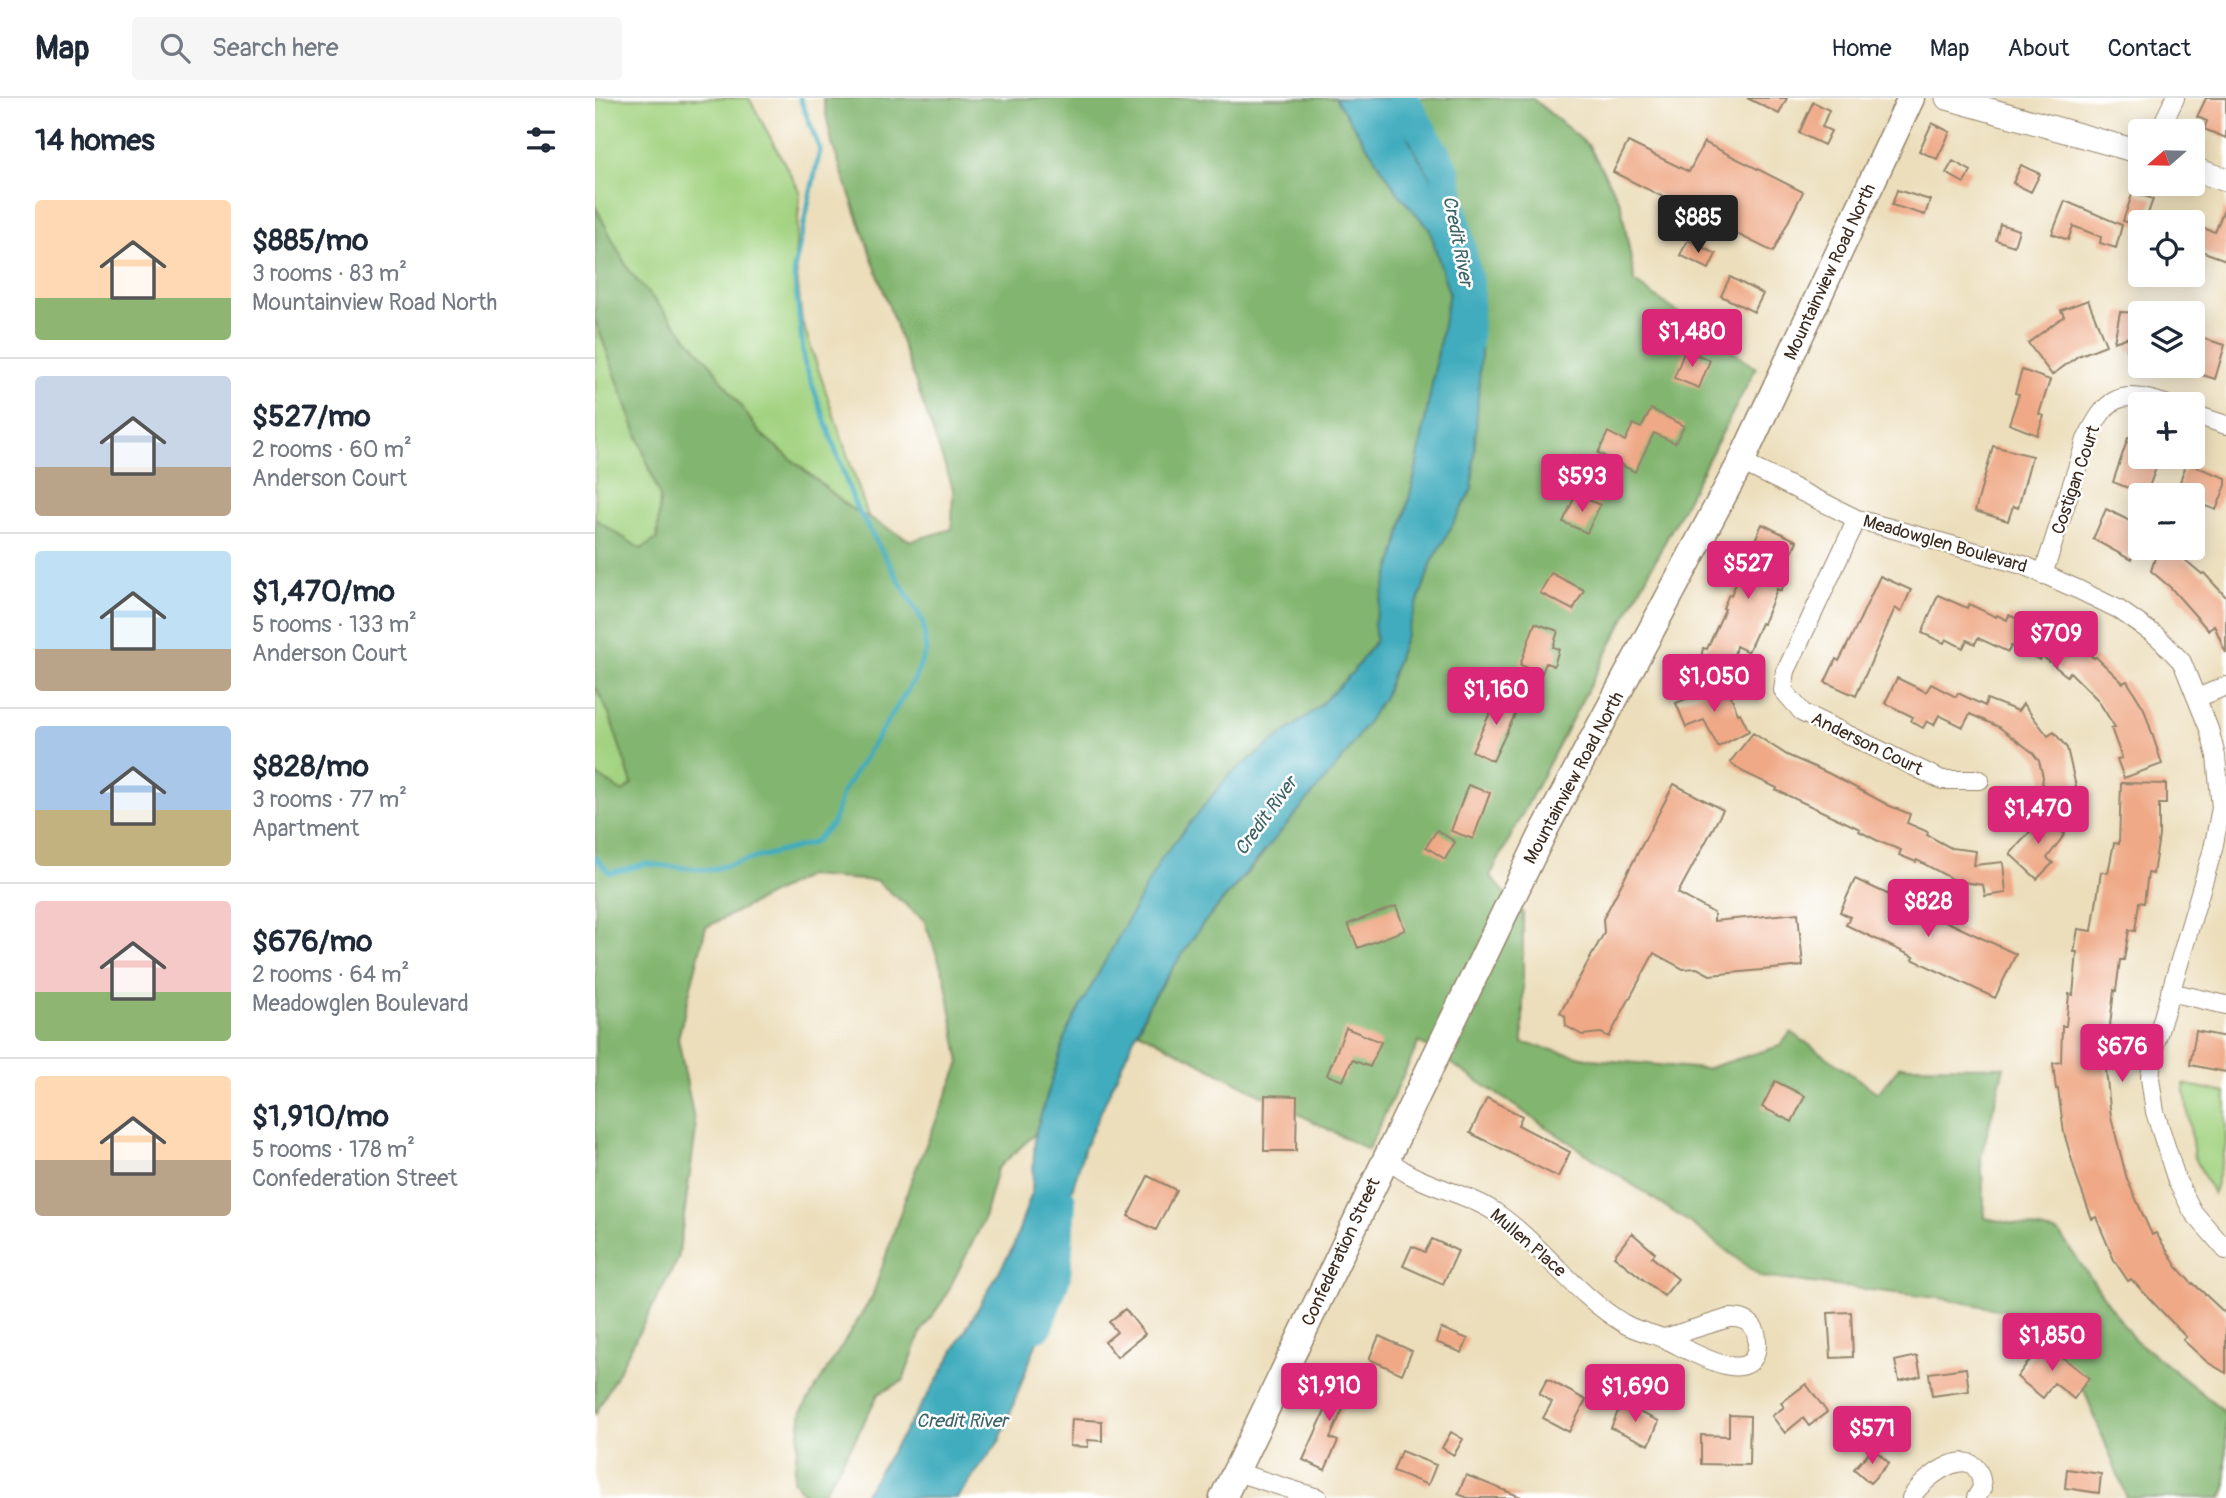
<!DOCTYPE html>
<html lang="en">
<head>
<meta charset="utf-8">
<style>
  :root { --surface:#fff; --page:#f6f6f7; --text:#1f2937; --muted:#747a83; --line:#e0e1e3; --accent:#db2777 }
  body { margin:0; font-family:Pangolin,sans-serif; background:var(--page); color:var(--text); height:100vh; display:flex; flex-direction:column; font-size:26px; white-space:nowrap }
  * { box-sizing:border-box; margin:0 }
  p { font-size:23px; color:var(--muted) }
  .icon { flex:none; width:38px; height:38px; fill:none; stroke:currentColor; stroke-width:2; stroke-linecap:round; stroke-linejoin:round }
  .map { position:relative; flex:1; overflow:hidden }
  .side { display:flex; flex-direction:column; background:var(--surface); width:595px }
  .side>* { flex:none }
  .needle { width:46px; rotate:250deg }
  .fabs { position:absolute; left:1533px; top:21px; display:grid; gap:14px }
  .fabs a { display:grid; place-items:center; width:77px; height:77px; border-radius:7px; background:var(--surface); box-shadow:0 4px 18px #0003; font-size:35px }
  .price { position:absolute; translate:-50% -60px; padding:0 16px; border-radius:7px; background:var(--accent); color:#fff; font-size:23px; line-height:46px; filter:drop-shadow(0 2px 4px #0008) }
  .price::after { content:''; position:absolute; left:50%; top:42px; width:21px; height:16px; margin-left:-10px; background:inherit; clip-path:polygon(0 0,100% 0,50% 100%) }
  .price.on { background:#222; color:#fff }
  ul { padding:0; list-style:none }
  li { display:flex; align-items:center; gap:21px; height:175px; padding:0 35px }
  li+li { border-top:2px solid var(--line) }
  li span { display:grid; place-items:center; flex:none; width:196px; height:140px; border-radius:7px; color:#555 }
  li>.icon { margin-inline-start:auto }
  span .icon { width:84px; height:84px; fill:#fffc; stroke-width:1 }
  li b { font-size:30px }
  h2 { display:flex; justify-content:space-between; align-items:center; height:84px; padding:0 35px; font-size:30px }
  header { display:flex; align-items:center; gap:42px; box-sizing:border-box; height:98px; padding:0 35px; background:var(--surface); border-bottom:2px solid var(--line) }
  header strong { font-size:33px }
  nav { display:flex; gap:38px; margin-inline-start:auto; font-size:24px }
  .search { width:490px; height:63px; background:var(--page); display:flex; align-items:center; gap:18px; box-sizing:border-box; padding:0 24px; border-radius:7px; color:var(--muted); font-size:26px }
  main { display:flex; flex:1; min-height:0 }
  .map>svg:first-child { display:block }
  .green { fill:#a3d381; stroke:#6f7e50; stroke-width:2 }
  .forest { fill:#82b56f; stroke:#5e7046; stroke-width:2 }
  .water { fill:#3facbd; stroke:#3d6b6e; stroke-width:2 }
  .lines { fill:none; stroke-linecap:round; stroke-linejoin:round }
  .stream { stroke:#3facbd; stroke-width:5 }
  .river { stroke:#3facbd; stroke-width:30 }
  .building { fill:#efa986 }
  .minor-casing { stroke:#94846c; stroke-width:20 }
  .tertiary-casing { stroke:#94846c; stroke-width:25 }
  .secondary-casing { stroke:#94846c; stroke-width:29 }
  .minor { stroke:#fff; stroke-width:18 }
  .tertiary { stroke:#fff; stroke-width:23 }
  .secondary { stroke:#fff; stroke-width:26 }
  .labels { text-anchor:middle; dominant-baseline:central; stroke-width:5; stroke-linejoin:round; paint-order:stroke }
  .street-label { font-size:18px; fill:#3b2a1e; stroke:#fff }
  .water-label { font-size:19px; font-style:italic; fill:#3d6466; stroke:#fff }
</style>
</head>
<body>
<header>
<strong>Map</strong>
<div class="search"><svg class="icon" aria-label="search" viewBox="0 0 24 24"><circle cx="10" cy="10" r="6"/><path d="M15 15l6 6"/></svg>Search here</div>
<nav><a>Home</a><a>Map</a><a>About</a><a>Contact</a></nav>
</header>
<main>
<section class="side">
<h2>14 homes<svg class="icon" aria-label="filters" viewBox="0 0 24 24"><path d="M4 7h16M4 17h16"/><circle cx="9" cy="7" r="2"/><circle cx="15" cy="17" r="2"/></svg></h2>
<ul>
<li><span style="background:linear-gradient(#ffd9b3 70%,#8fb573 0)"><svg class="icon" aria-label="home" viewBox="0 0 24 24"><path d="M3 11l9-7 9 7M6 9v11h12V9"/></svg></span><div><b>$885/mo</b><p>3 rooms · 83 m²</p><p>Mountainview Road North</p></div></li>
<li><span style="background:linear-gradient(#c9d6e8 65%,#b9a48a 0)"><svg class="icon" aria-label="home" viewBox="0 0 24 24"><path d="M3 11l9-7 9 7M6 9v11h12V9"/></svg></span><div><b>$527/mo</b><p>2 rooms · 60 m²</p><p>Anderson Court</p></div></li>
<li><span style="background:linear-gradient(#bfe0f5 70%,#b9a48a 0)"><svg class="icon" aria-label="home" viewBox="0 0 24 24"><path d="M3 11l9-7 9 7M6 9v11h12V9"/></svg></span><div><b>$1,470/mo</b><p>5 rooms · 133 m²</p><p>Anderson Court</p></div></li>
<li><span style="background:linear-gradient(#a9c7e8 60%,#c2b280 0)"><svg class="icon" aria-label="home" viewBox="0 0 24 24"><path d="M3 11l9-7 9 7M6 9v11h12V9"/></svg></span><div><b>$828/mo</b><p>3 rooms · 77 m²</p><p>Apartment</p></div></li>
<li><span style="background:linear-gradient(#f6c9c9 65%,#8fb573 0)"><svg class="icon" aria-label="home" viewBox="0 0 24 24"><path d="M3 11l9-7 9 7M6 9v11h12V9"/></svg></span><div><b>$676/mo</b><p>2 rooms · 64 m²</p><p>Meadowglen Boulevard</p></div></li>
<li><span style="background:linear-gradient(#ffd9b3 60%,#b9a48a 0)"><svg class="icon" aria-label="home" viewBox="0 0 24 24"><path d="M3 11l9-7 9 7M6 9v11h12V9"/></svg></span><div><b>$1,910/mo</b><p>5 rooms · 178 m²</p><p>Confederation Street</p></div></li>
</ul>
</section>
<div class="map">
<svg width="1631" height="1400" viewBox="0 0 1631 1400">
  <rect width="100%" height="100%" fill="#fff"/>
  <filter id="ink" filterUnits="userSpaceOnUse"><feTurbulence type="fractalNoise" baseFrequency=".0143" numOctaves="2"/><feDisplacementMap in="SourceGraphic" scale="14" xChannelSelector="R" yChannelSelector="G"/><feConvolveMatrix kernelMatrix="1 2 1 2 8 2 1 2 1" color-interpolation-filters="sRGB"/></filter>
  <filter id="wash" filterUnits="userSpaceOnUse"><feTurbulence type="fractalNoise" baseFrequency=".00686" numOctaves="4" result="noise"/><feDisplacementMap in="SourceGraphic" scale="28" xChannelSelector="R" yChannelSelector="G"/><feGaussianBlur stdDeviation="1.57" result="paint"/><feColorMatrix in="noise" values="0 0 0 0 0 0 0 0 0 0 0 0 0 0 0 0 0 1.4 0 .05"/><feComposite in="paint" operator="in"/></filter>
  <g filter="url(#wash)">
    <rect width="100%" height="100%" fill="#ecdebb"/>
    <!-- green -->
    <path class="green" d="M0 0H154L205 94 200 159 207 223 293 477 0 809Z
      M1589 986 1631 995V1047L1618 1096 1599 1058Z"/>
    <!-- forest -->
    <path class="forest" d="M228 0H740L806 99 834 130 854 195 820 377 800 456 779 525 781 542 757 575 721 611 632 679 473 931 440 1036 402 1071 388 1124 349 1201 326 1234 308 1283 283 1296 262 1338 229 1394 212 1399 198 1383 207 1312 277 1199 316 1083 365 965 350 880 329 822 282 783 212 778 111 829 83 940 101 1032 83 1161 0 1317V676L28 694 37 686 14 616 0 588V421L46 451 62 441 65 399 0 221V108L34 173 117 268 165 335 255 410 316 443 357 431 358 391 237 46Z
      M797 0H937L994 48 1026 106 1040 184 1161 270 895 778 928 815V945L996 961 1110 971 1185 948 1196 934 1283 995 1305 968 1409 969 1386 1059 1390 1120 1464 1135 1538 1240 1628 1312 1631 1318V1390L1627 1400H1532L1487 1287 1432 1217 1351 1201 1166 1179 1098 1127 824 944 773 1052 543 933 555 904 607 827 660 766 789 599 837 464 877 391 842 90 817 48Z"/>
    <!-- water -->
    <path class="water" d="M740 0H797L817 48 842 90 886 252 877 391 837 464 789 599 749 659 607 827 555 904 489 1051 464 1138 453 1214 405 1342 362 1400H267L341 1284 418 1149 437 1094 440 1036 473 931 566 761 632 679 721 611 757 575 781 542 779 525 800 456 820 377 854 195 834 130 806 99Z"/>
    <g class="lines">
      <!-- stream -->
      <path class="stream" d="M0 759 15 775 51 766 114 772 218 745 238 725 247 695 319 582 331 553 328 524 260 407 209 263 199 172 225 52 205 0"/>
      <!-- river -->
      <path class="river" d="M808 0 850 73 874 190 872 245
        M443 1228 461 1178 466 1103"/>
    </g>
    <g id="blocks">
      <!-- building -->
      <path class="building" d="M1152 0H1192L1184 16Z
        M1611 0H1631V40L1609 31 1612 23 1602 19Z
        M1218 4 1234 12 1227 29 1236 33 1229 47 1204 35Z
        M1337 25 1355 34 1342 61 1324 53Z
        M1033 44 1094 74 1109 44 1208 94 1178 154 1018 74Z
        M1358 63 1376 73 1369 85 1351 75Z
        M1426 67 1445 76 1436 94 1418 85Z
        M1302 92 1335 102 1330 117 1297 107Z
        M1538 94 1558 101 1550 124H1545V129L1528 123Z
        M1470 103 1527 127 1521 150 1505 145 1506 139 1478 128 1473 142 1457 136Z
        M1630 109H1631V162L1598 150V127L1620 134Z
        M1405 126 1424 132 1419 148 1401 142Z
        M1093 142 1121 156 1114 171 1085 157Z
        M1135 179 1168 196 1159 214 1126 198Z
        M1493 202 1511 247 1483 258 1457 277 1433 245 1469 218 1466 212Z
        M1525 214 1545 215V256L1532 252 1534 239 1519 244Z
        M1603 239 1630 247 1620 281 1598 274V256Z
        M1090 252 1115 262 1104 290 1079 280Z
        M1427 272 1455 282 1444 316 1449 318 1442 337 1414 326 1424 296 1420 295Z
        M1056 311 1089 328 1080 345 1059 335 1040 374 1003 355 1013 334 1030 343 1038 326 1046 330Z
        M1533 340 1545 343V359H1565L1551 397 1518 384Z
        M1398 348 1437 358 1423 410 1418 408 1413 423 1380 413Z
        M1591 365 1631 380V387L1621 412 1598 403V397H1581Z
        M981 396 1005 407 992 435 968 424Z
        M1511 411 1545 428 1536 462 1498 441Z
        M1167 426 1202 443 1187 476 1192 478 1186 493 1182 491 1168 526 1166 525 1153 554 1141 548 1134 581 1103 575 1108 550 1112 551 1130 511 1128 510 1134 496 1136 497Z
        M1563 450 1579 460 1583 456 1607 476 1609 475 1631 499V555L1619 527 1613 532 1576 490 1556 473Z
        M956 475 989 492 978 512 945 495Z
        M1285 478 1316 492 1306 514 1300 510 1261 598 1230 584 1241 561 1244 563 1259 534Z
        M1343 497 1372 510 1374 506 1401 519 1402 517 1412 522 1414 517 1434 526 1435 523 1470 539 1471 537 1499 560 1501 559 1528 585 1532 583 1549 611 1567 666 1529 680 1522 661 1527 660 1516 630 1520 629 1502 601 1475 574 1472 578 1447 558 1445 562 1416 548 1413 554 1383 540 1380 546 1372 542 1368 550 1351 541 1349 545 1327 535Z
        M940 525 963 533 958 549 964 551 959 568 951 565 947 575 925 567Z
        M1302 580 1331 594 1336 586 1361 599 1363 595 1390 608 1392 601 1423 613 1428 606 1453 638 1459 634 1472 650 1482 693 1480 715 1444 710 1448 679 1444 663 1437 654 1404 629 1375 616 1368 629 1344 617 1339 627 1332 623 1328 630 1316 623 1318 619 1290 605Z
        M1131 585 1143 616 1145 615 1154 633 1123 649 1109 622 1091 629 1081 605Z
        M904 596 925 606 898 663 877 653Z
        M1158 635 1192 657 1233 675 1295 708 1315 716 1312 725 1333 734 1332 737 1356 750 1381 753 1379 767 1408 764 1411 795 1390 798 1388 787 1361 783 1322 762 1321 764 1304 757 1306 752 1285 744 1264 733 1265 731 1181 692 1182 690 1148 674 1135 664Z
        M1526 685 1571 686V706H1564V738L1558 776 1553 775 1549 805 1544 804 1540 833 1534 832 1529 862H1525L1521 893 1519 892 1512 954 1509 953 1516 1019 1532 1081 1557 1137 1561 1135 1582 1169 1597 1186 1598 1185 1631 1216V1275L1612 1264 1588 1242 1591 1239 1536 1181 1533 1183 1519 1162 1501 1119 1497 1121 1483 1083 1469 1035 1463 991H1461L1458 965 1466 964 1467 928H1471L1474 896 1478 897 1482 854H1479L1483 831 1497 833 1506 774 1513 775 1519 745 1524 746Z
        M1079 686 1128 712 1083 795 1119 815V823L1203 815 1208 868 1115 877 1102 870 1088 871 1059 855 1014 939 1006 935 987 937 971 928 970 918 965 915 1009 835 1008 821Z
        M873 687 895 695 878 741 856 733Z
        M1445 716 1470 736 1452 760 1458 765 1442 781 1415 756 1435 734 1432 732Z
        M842 732 860 744 850 761 831 749Z
        M1260 781 1421 856 1400 900 1317 861 1319 859 1251 827 1255 819 1245 814Z
        M801 808 810 832 763 850 753 826Z
        M751 930 786 944 775 969 757 962 748 983 732 977Z
        M1601 933 1631 939V974L1595 967Z
        M1180 983 1210 998 1197 1024 1167 1009Z
        M670 997 702 998 701 1053H669Z
        M892 1000 927 1018 923 1027 975 1054 963 1079 875 1035Z
        M553 1078 581 1092 561 1132 533 1118Z
        M1037 1135 1060 1155 1057 1159 1083 1181 1069 1198 1019 1158Z
        M837 1141 863 1153 848 1186 808 1168 817 1148 830 1154Z
        M530 1211 550 1236 522 1259 510 1244 522 1234 514 1224Z
        M1256 1214 1258 1259 1236 1260 1233 1215Z
        M846 1230 873 1241 867 1255 841 1244Z
        M784 1238 817 1253 807 1276 774 1261Z
        M1448 1244 1494 1280 1479 1301 1459 1285 1448 1300 1422 1279Z
        M1322 1258 1326 1278 1304 1283 1300 1263Z
        M1371 1270 1374 1293 1337 1298 1334 1275Z
        M742 1276 760 1284 735 1340 743 1343 730 1372 708 1362 731 1311 727 1309Z
        M952 1281 991 1302 974 1334 948 1320 957 1304 944 1296Z
        M1211 1286 1232 1314 1214 1328 1208 1320 1190 1335 1177 1318 1189 1309 1186 1305Z
        M1026 1306 1064 1323 1054 1347 1016 1330Z
        M1134 1317 1155 1318 1154 1367 1106 1366V1337L1134 1338Z
        M477 1321 507 1323V1343L493 1342V1349L475 1348Z
        M856 1334 868 1341 859 1357 847 1350Z
        M1278 1350 1294 1365 1275 1385 1259 1371Z
        M806 1353 841 1367 833 1387 798 1373Z
        M1472 1371 1506 1376 1504 1395 1470 1390Z
        M871 1377 926 1399V1400H873L863 1396Z"/>
    </g>
  </g>
  <g filter="url(#ink)">
    <use href="#blocks" fill-opacity="0" stroke="#94846c" stroke-width="2"/>
    <g class="lines">
      <defs>
        <path id="minor" d="M1564 33 1580 0
          M1598 316 1631 327
          M1146 364 1262 421 1428 467 1484 492 1523 511 1563 539 1587 564 1614 631 1621 658 1626 710 1618 751 1558 953 1555 980 1560 1014 1582 1083 1598 1114 1631 1152
          M1262 421 1191 573 1188 592 1208 615 1347 682H1385
          M1448 477 1491 342C1512 299 1523 291 1570 306
          M1602 600 1631 588
          M1575 894 1631 907
          M791 1060C798 1065 805 1071 812 1075 840 1091 873 1096 900 1114 944 1144 981 1197 1028 1225 1042 1234 1058 1235 1072 1242 1093 1251 1163 1296 1162 1243 1162 1225 1149 1219 1134 1220L1069 1240
          M641 1374 723 1400
          M1316 1400C1330 1377 1384 1338 1387 1390L1381 1400"/>
        <path id="tertiary" d="M1352 0 1545 54
          M1598 71 1631 82"/>
        <path id="secondary" d="M628 1400 950 731 1146 364 1316 0"/>
      </defs>
      <!-- minor casing -->
      <use href="#minor" class="minor-casing"/>
      <!-- tertiary casing -->
      <use href="#tertiary" class="tertiary-casing"/>
      <!-- secondary casing -->
      <use href="#secondary" class="secondary-casing"/>
      <!-- minor -->
      <use href="#minor" class="minor"/>
      <!-- tertiary -->
      <use href="#tertiary" class="tertiary"/>
      <!-- secondary -->
      <use href="#secondary" class="secondary"/>
    </g>
  </g>
  <g class="labels">
    <!-- street labels -->
    <g class="street-label">
      <text transform="translate(1235 174) rotate(-65)">Mountainview Road North</text>
      <text transform="translate(1481 382) rotate(-71)">Costigan Court</text>
      <text transform="translate(1350 446) rotate(16)">Meadowglen Boulevard</text>
      <text transform="translate(1272 646) rotate(26)">Anderson Court</text>
      <text transform="translate(979 680) rotate(-62)">Mountainview Road North</text>
      <text transform="translate(933 1145) rotate(41)">Mullen Place</text>
      <text transform="translate(746 1154) rotate(-65)">Confederation Street</text>
    </g>
    <!-- water labels -->
    <g class="water-label">
      <text transform="translate(863 143) rotate(79)">Credit River</text>
      <text transform="translate(671 718) rotate(-54)">Credit River</text>
      <text x="367" y="1323">Credit River</text>
    </g>
  </g>
</svg>
<div class="fabs">
<a><svg class="needle" viewBox="-14 -14 28 28"><path d="M0-13l5 13h-10z" fill="#e53935"/><path d="M0 13l5-13h-10z" fill="#747a83"/></svg></a>
<a><svg class="icon" aria-label="locate" viewBox="0 0 24 24"><circle cx="12" cy="12" r="6"/><path d="M12 2v4M12 18v4M2 12h4M18 12h4"/></svg></a>
<a><svg class="icon" aria-label="layers" viewBox="0 0 24 24"><path d="M12 4l9 5-9 5-9-5zM3 14l9 5 9-5"/></svg></a>
<a>+</a>
<a>−</a>
</div>
<b class="price on" style="left:1103px;top:157px">$885</b>
<b class="price" style="left:1097px;top:271px">$1,480</b>
<b class="price" style="left:987px;top:416px">$593</b>
<b class="price" style="left:1153px;top:503px">$527</b>
<b class="price" style="left:1461px;top:573px">$709</b>
<b class="price" style="left:1119px;top:616px">$1,050</b>
<b class="price" style="left:901px;top:629px">$1,160</b>
<b class="price" style="left:1443px;top:748px">$1,470</b>
<b class="price" style="left:1333px;top:841px">$828</b>
<b class="price" style="left:1527px;top:986px">$676</b>
<b class="price" style="left:1457px;top:1275px">$1,850</b>
<b class="price" style="left:734px;top:1325px">$1,910</b>
<b class="price" style="left:1040px;top:1326px">$1,690</b>
<b class="price" style="left:1277px;top:1368px">$571</b>
</div>
</main>
</body>
</html>
